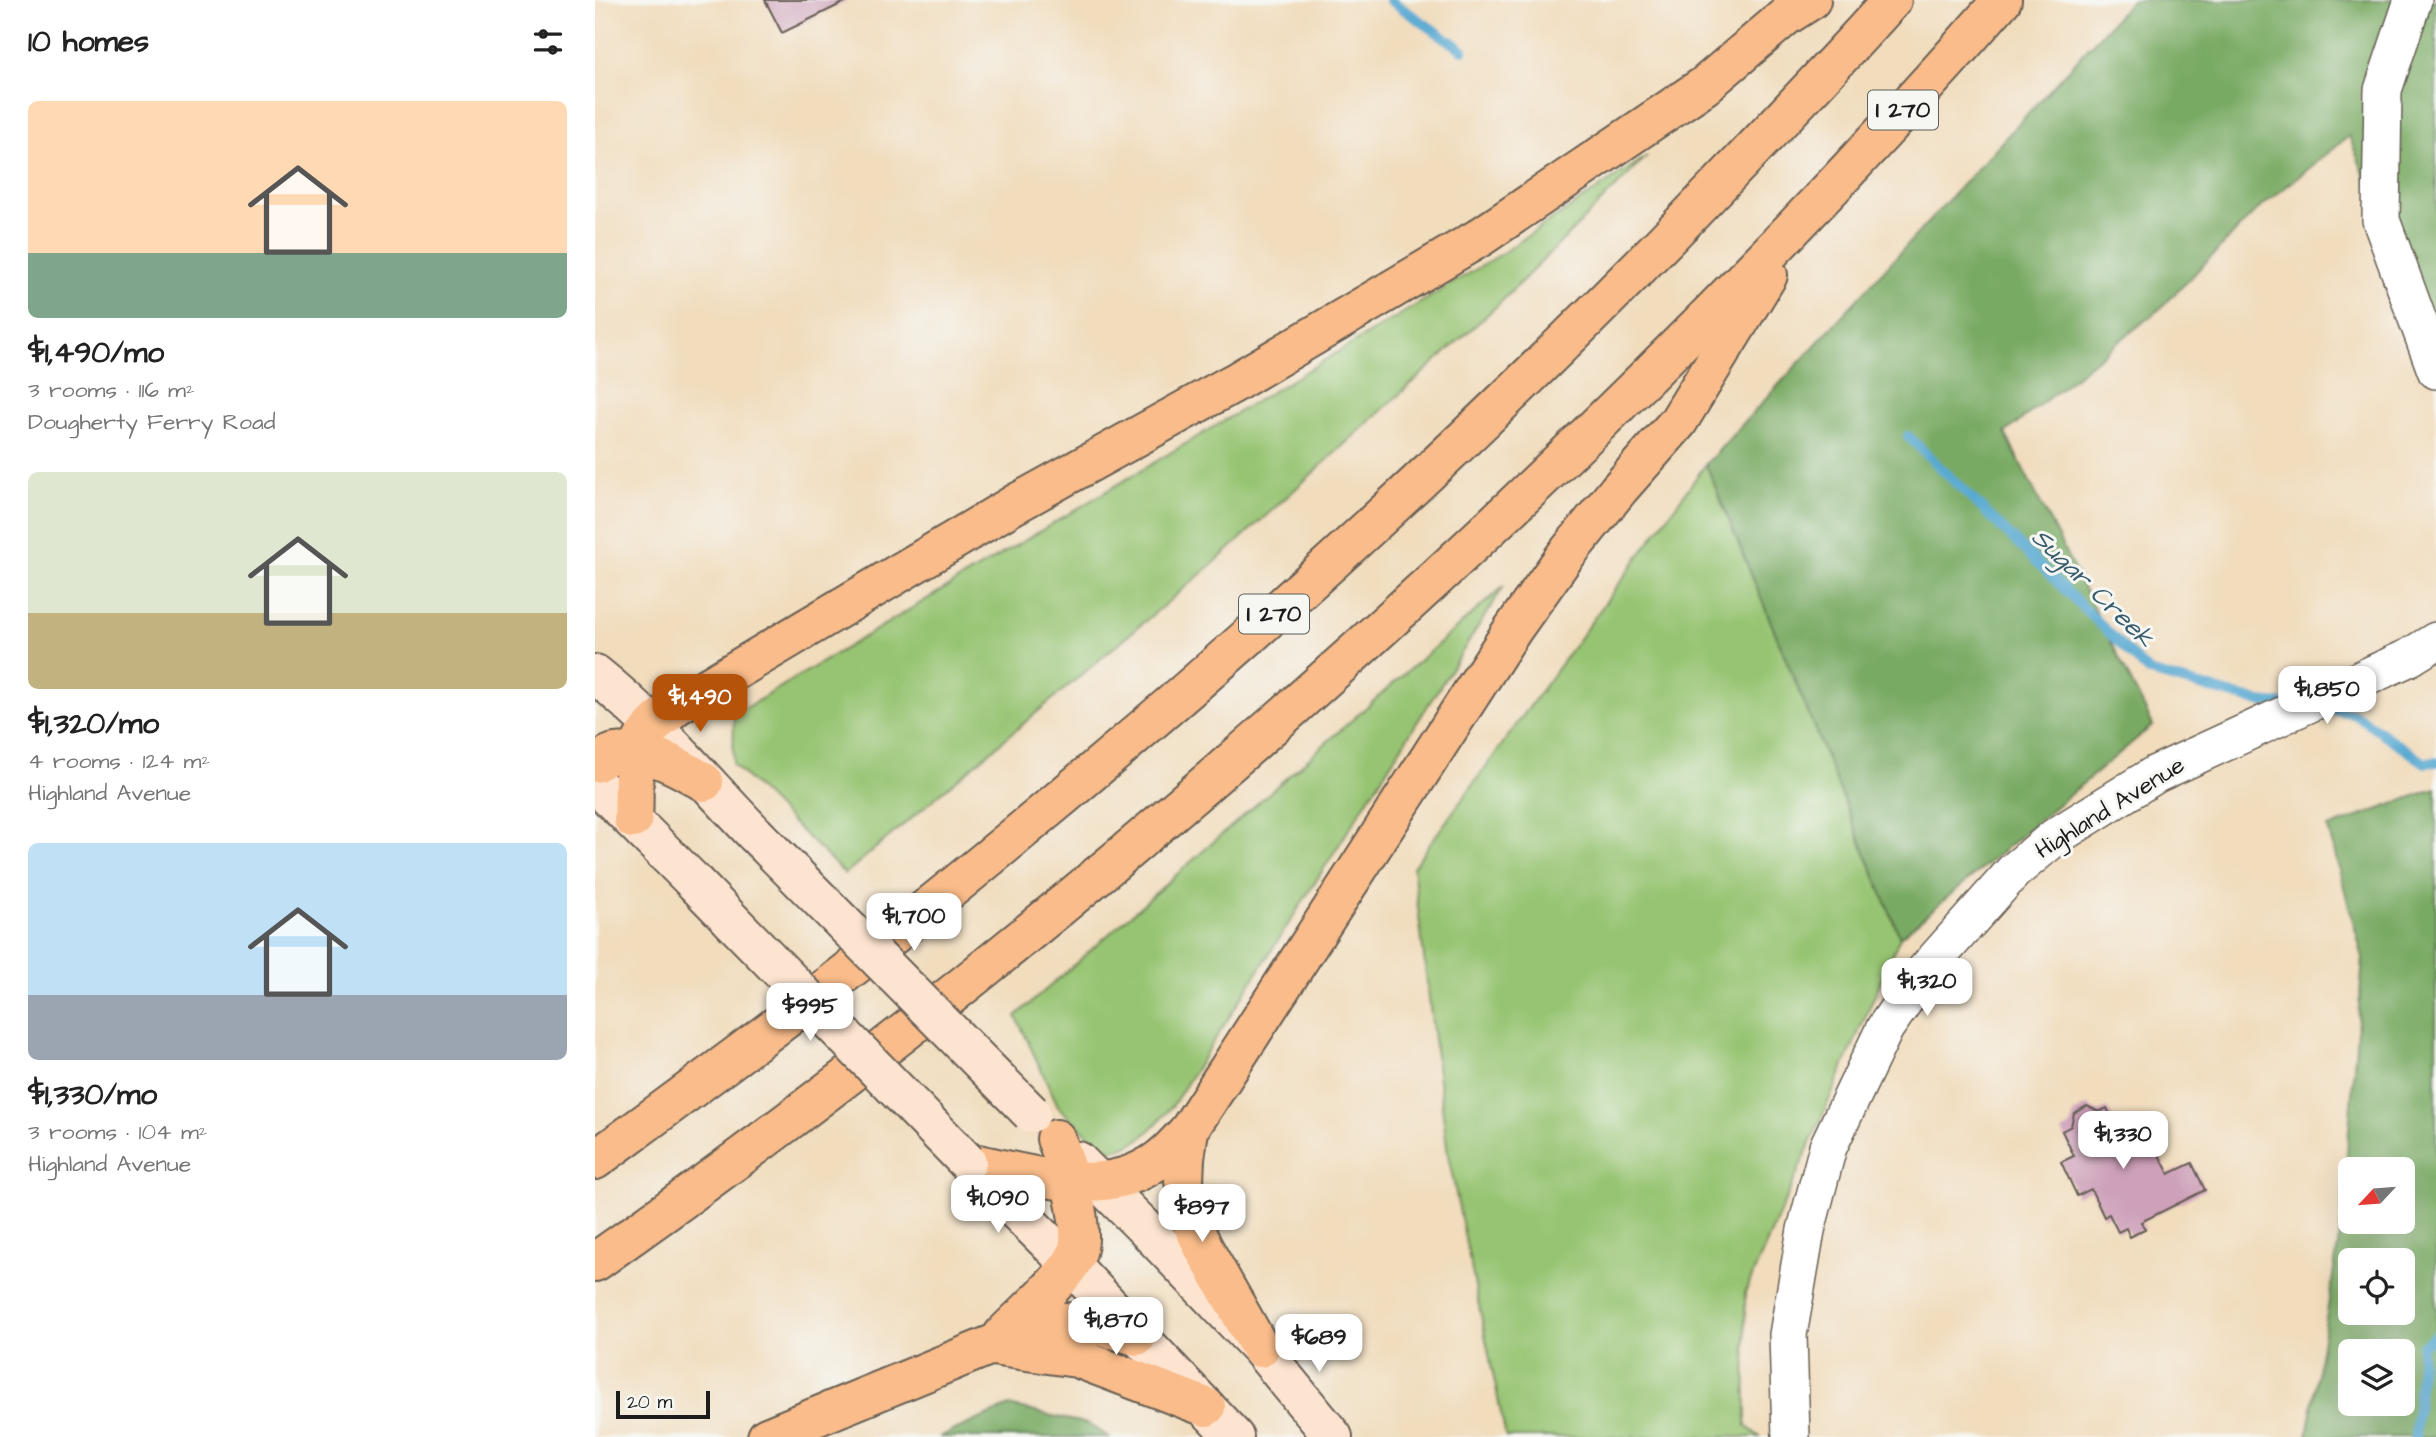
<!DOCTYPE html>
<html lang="en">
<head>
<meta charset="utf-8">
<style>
  :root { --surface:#fff; --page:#f6f6f6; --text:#222; --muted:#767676; --accent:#b45309 }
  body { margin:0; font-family:"Architects Daughter",sans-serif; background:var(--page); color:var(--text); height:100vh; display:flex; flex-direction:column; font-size:26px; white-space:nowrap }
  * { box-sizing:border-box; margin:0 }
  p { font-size:23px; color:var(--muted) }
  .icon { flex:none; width:38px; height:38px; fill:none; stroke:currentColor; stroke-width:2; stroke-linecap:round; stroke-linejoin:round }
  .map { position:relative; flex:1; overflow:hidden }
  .panel { display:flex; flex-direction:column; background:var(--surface); width:595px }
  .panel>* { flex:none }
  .needle { width:46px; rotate:244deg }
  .buttons { position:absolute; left:1743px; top:1157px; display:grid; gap:14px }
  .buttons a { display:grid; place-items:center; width:77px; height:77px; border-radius:10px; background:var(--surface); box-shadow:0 7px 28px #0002; font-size:35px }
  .scale { position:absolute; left:21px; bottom:18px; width:94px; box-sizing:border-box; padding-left:7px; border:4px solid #1c1c1c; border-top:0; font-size:19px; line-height:24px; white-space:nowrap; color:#1c1c1c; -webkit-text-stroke:5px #f6f6f2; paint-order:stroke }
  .price { position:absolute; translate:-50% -60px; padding:0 16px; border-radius:14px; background:#fff; color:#222; font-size:23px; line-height:46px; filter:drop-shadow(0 2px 4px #0008) }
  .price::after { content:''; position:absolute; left:50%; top:42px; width:21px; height:16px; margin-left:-10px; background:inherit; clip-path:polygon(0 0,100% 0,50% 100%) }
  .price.selected { background:var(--accent); color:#fff }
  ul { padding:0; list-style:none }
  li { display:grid; align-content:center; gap:14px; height:371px; padding:0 28px }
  li span { display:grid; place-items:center; height:217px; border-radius:10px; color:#555 }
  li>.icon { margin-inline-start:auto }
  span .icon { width:126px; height:126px; fill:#fffc; stroke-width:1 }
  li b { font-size:30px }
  h2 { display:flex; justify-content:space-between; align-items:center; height:84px; padding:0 28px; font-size:30px }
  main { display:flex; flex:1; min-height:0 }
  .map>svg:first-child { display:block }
  .green { fill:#97c472; stroke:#5a7047; stroke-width:2 }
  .forest { fill:#79aa64; stroke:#4a6340; stroke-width:2; fill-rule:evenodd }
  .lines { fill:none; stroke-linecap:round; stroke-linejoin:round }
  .stream { stroke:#56a8d1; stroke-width:10 }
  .building { fill:#cea0b9 }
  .street-casing { stroke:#675f54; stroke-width:40 }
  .secondary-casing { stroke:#675f54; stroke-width:42 }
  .highway-casing { stroke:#675f54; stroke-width:42 }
  .street { stroke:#fff; stroke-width:37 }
  .secondary { stroke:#fde4d0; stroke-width:38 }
  .highway { stroke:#f9bc8a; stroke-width:38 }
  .secondary-bridge-casing { stroke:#675f54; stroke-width:42; stroke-linecap:butt }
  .secondary-bridge { stroke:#fde4d0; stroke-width:38 }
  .labels { text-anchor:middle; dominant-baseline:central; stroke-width:6; stroke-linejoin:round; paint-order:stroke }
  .shield { fill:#f6f6f2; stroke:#5d5d5c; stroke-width:2 }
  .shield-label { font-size:23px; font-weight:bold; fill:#1c1c1c }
  .street-label { font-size:24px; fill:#1c1c1c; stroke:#f6f6f2 }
  .water-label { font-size:26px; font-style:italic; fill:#365b6d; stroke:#f6f6f2 }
</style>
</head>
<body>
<main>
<section class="panel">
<h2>10 homes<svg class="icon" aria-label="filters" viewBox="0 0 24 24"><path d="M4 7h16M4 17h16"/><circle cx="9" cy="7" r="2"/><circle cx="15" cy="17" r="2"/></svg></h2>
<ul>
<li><span style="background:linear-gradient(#ffd9b3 70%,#7fa58c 0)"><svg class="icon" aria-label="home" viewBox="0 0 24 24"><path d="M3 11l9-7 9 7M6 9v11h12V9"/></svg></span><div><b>$1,490/mo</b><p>3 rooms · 116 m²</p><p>Dougherty Ferry Road</p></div></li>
<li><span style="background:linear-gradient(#dfe7d0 65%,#c2b280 0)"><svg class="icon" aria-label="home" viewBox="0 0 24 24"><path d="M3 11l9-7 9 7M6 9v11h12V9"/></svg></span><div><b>$1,320/mo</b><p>4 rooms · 124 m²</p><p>Highland Avenue</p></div></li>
<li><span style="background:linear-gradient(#bfe0f5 70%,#9aa5b1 0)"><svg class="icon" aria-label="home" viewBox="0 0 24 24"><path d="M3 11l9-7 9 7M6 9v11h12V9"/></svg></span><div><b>$1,330/mo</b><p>3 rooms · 104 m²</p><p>Highland Avenue</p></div></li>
</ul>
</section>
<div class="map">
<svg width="1841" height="1437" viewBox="0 0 1841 1437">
  <rect width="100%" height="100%" fill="#f6f6f2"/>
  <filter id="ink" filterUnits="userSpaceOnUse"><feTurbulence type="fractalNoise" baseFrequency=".0143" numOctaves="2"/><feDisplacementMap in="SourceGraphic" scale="14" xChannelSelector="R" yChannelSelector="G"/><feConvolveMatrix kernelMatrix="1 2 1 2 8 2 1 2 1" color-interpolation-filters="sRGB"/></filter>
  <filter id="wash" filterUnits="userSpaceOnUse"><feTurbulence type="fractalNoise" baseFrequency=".00686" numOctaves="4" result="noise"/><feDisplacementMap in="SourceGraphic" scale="28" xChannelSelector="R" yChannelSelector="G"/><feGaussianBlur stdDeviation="1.57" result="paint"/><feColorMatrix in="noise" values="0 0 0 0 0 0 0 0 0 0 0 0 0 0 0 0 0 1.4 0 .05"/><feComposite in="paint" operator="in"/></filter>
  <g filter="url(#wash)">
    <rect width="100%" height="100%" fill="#f1dcbc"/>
    <!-- green -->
    <path class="green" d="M1052 156 906 302 619 563 250 874 138 764 139 715 903 256Z
      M1111 464 1305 937 1150 1293 1151 1426 1165 1437H911L853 1155 818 867Z
      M909 586 578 1105C556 1129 546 1147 511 1151L464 1108 421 1016Z"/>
    <!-- forest -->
    <path class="forest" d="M1537 0H1841V357L1754 136 1661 211 1567 307 1410 433 1558 725 1305 937 1111 464Z
      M1841 788V1437H1712L1746 1226 1768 958 1733 828ZM1808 1169V1222H1755V1169ZM1808 1260V1312H1755V1260ZM1808 1351V1404H1755V1351Z
      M414 1406 493 1424 514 1437H344Z"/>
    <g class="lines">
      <!-- stream -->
      <path class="stream" d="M795 0 868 50
        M1313 436 1554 672 1665 702 1685 704
        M1731 709 1758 713 1830 763 1841 762
        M1820 1437 1827 1346 1841 1335"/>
    </g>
    <g id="blocks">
      <!-- building -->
      <path class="building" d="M170 0H254L187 33Z
        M1492 1106 1504 1112 1512 1108 1525 1133 1540 1126 1554 1155 1562 1151 1574 1174 1597 1163 1610 1190 1546 1222 1550 1229 1535 1237 1531 1228 1523 1232 1514 1214 1509 1217 1496 1189 1482 1196 1466 1162 1479 1156 1467 1131 1476 1126 1479 1113Z"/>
    </g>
  </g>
  <g filter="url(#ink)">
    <use href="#blocks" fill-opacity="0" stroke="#675f54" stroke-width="2"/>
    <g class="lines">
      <defs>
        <path id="street" d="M1818 0 1788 90 1786 220 1841 370
          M1196 1437 1193 1335 1211 1230 1233 1147 1290 1028 1329 972 1418 872 1460 837 1561 774 1815 657 1841 641"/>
        <path id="secondary" d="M0 674C58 720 108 780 160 834
          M0 783 100 883
          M483 1161 554 1232 665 1348 738 1437
          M372 1162 476 1265 639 1437"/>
        <path id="highway" d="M0 763C6 760 14 754 20 753 51 748 84 766 109 782
          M38 819C40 796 36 769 44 747 50 730 67 718 81 706L420 504 639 383 884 238 1109 86 1191 16 1216 0
          M594 1130 590 1158 589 1181 596 1221 608 1247 665 1348
          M0 1160C101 1086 203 1012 301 933 579 711 845 473 1093 217 1162 145 1231 74 1297 0
          M372 1162C430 1172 500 1199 554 1166 570 1157 582 1143 594 1130L918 629 970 556 1024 489 1083 422 1173 275
          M0 1262C296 1054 576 823 841 578 1039 395 1230 203 1407 0
          M408 1335C427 1315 471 1278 481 1255 492 1231 471 1162 461 1139
          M397 1346 482 1358 611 1407
          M172 1437 445 1325C479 1317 509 1327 542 1336"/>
      </defs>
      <!-- street casing -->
      <use href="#street" class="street-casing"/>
      <!-- secondary casing -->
      <use href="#secondary" class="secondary-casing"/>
      <!-- highway casing -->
      <use href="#highway" class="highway-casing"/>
      <!-- street -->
      <use href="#street" class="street"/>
      <!-- secondary -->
      <use href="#secondary" class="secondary"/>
      <!-- highway -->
      <use href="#highway" class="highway"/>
      <defs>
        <path id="secondary-bridge" d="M160 834 436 1113
          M100 883 372 1162"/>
      </defs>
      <!-- secondary-bridge casing -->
      <use href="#secondary-bridge" class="secondary-bridge-casing"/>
      <!-- secondary-bridge -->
      <use href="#secondary-bridge" class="secondary-bridge"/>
    </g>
  </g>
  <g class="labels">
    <!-- shield labels -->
    <g class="shield">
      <rect x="1273" y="90.5" width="70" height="39" rx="5"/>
      <rect x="644" y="594.5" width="70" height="39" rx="5"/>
    </g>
    <g class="shield-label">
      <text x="1308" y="110">I 270</text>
      <text x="679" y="614">I 270</text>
    </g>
    <!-- street labels -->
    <g class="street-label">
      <text transform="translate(1515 808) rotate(-32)">Highland Avenue</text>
    </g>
    <!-- water labels -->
    <g class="water-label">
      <text transform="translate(1498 588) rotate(44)">Sugar Creek</text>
    </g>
  </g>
</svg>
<div class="buttons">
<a><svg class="needle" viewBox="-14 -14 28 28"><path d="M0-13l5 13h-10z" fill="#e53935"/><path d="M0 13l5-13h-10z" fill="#767676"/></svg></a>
<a><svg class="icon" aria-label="locate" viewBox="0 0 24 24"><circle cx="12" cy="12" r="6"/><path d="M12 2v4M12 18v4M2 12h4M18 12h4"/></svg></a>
<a><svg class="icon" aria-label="layers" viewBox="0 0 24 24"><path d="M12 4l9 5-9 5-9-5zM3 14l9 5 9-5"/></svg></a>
</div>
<div class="scale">20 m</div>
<b class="price" style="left:1732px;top:726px">$1,850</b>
<b class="price selected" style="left:105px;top:734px">$1,490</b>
<b class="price" style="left:319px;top:953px">$1,700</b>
<b class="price" style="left:1332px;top:1018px">$1,320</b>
<b class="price" style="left:215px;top:1043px">$995</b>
<b class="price" style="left:1528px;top:1171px">$1,330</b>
<b class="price" style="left:403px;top:1235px">$1,090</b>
<b class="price" style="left:607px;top:1244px">$897</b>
<b class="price" style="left:521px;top:1357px">$1,870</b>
<b class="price" style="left:724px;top:1374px">$689</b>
</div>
</main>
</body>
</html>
